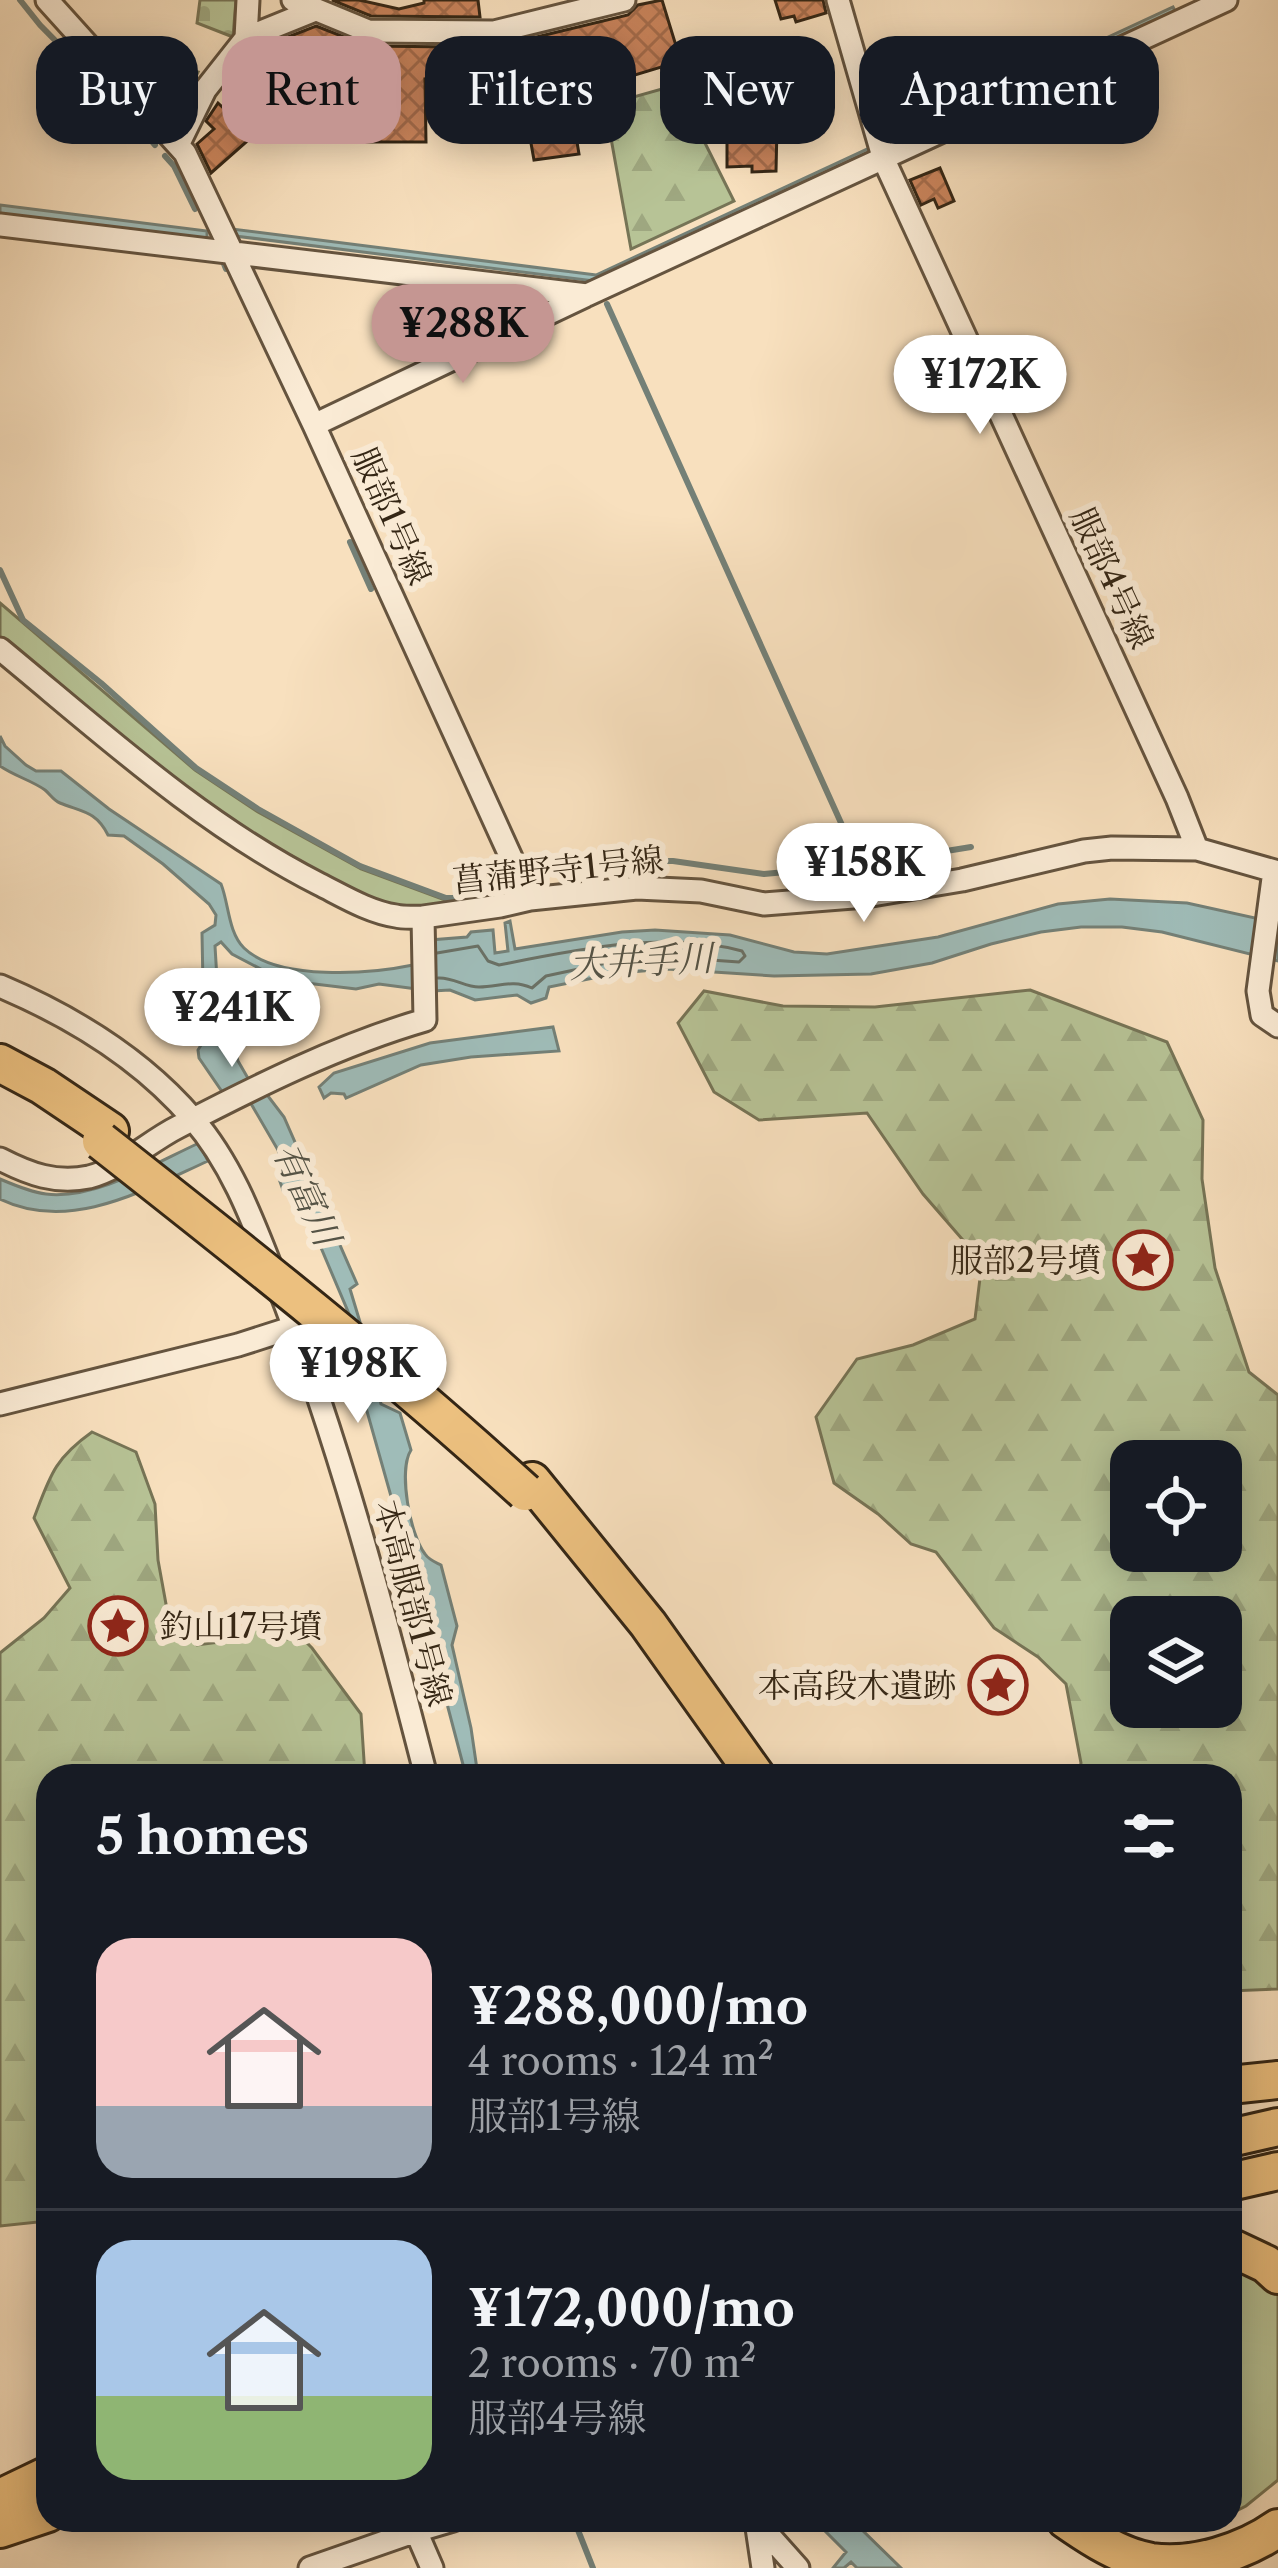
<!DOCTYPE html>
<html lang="en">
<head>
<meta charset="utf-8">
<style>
  :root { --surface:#171b24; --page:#20242c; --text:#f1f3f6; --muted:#9ea1a6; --line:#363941; --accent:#c59692 }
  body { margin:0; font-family:"Libre Caslon Text","Noto Serif JP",serif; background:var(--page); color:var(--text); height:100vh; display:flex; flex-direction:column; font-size:45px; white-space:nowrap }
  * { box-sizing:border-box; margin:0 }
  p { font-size:39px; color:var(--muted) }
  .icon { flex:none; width:66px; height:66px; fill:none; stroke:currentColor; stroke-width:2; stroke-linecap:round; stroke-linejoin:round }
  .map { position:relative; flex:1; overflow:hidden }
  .panel { position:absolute; left:36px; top:1764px; width:1206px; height:768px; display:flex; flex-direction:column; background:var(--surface); border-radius:36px; box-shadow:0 6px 30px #0003 }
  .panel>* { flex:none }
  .banner { position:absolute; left:36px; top:36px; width:1206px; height:108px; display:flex; gap:24px }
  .tools { position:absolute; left:1110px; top:1440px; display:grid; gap:24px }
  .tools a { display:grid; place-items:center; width:132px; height:132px; border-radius:24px; background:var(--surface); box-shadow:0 6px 30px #0003; font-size:60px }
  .price { position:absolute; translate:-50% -102px; padding:0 27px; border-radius:42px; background:#fff; color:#222; font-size:39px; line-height:78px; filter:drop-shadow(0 3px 6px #0008) }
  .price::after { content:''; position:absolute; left:50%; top:72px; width:36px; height:27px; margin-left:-18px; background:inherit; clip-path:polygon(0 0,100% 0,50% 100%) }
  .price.selected { background:var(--accent); color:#111 }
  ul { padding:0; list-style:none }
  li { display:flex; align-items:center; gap:36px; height:300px; padding:0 60px }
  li+li { border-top:3px solid var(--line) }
  li span { display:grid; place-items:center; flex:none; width:336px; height:240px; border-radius:36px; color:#555 }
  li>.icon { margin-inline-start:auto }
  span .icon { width:144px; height:144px; fill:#fffc; stroke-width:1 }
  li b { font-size:51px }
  h2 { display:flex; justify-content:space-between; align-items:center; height:144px; padding:0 60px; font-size:51px }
  .tag { padding:0 42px; border-radius:36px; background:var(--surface); box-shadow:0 6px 30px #0003; font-size:42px; line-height:108px }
  .tag.selected { background:var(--accent); color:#111 }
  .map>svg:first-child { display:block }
  .green { fill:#b7c396; stroke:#767456; stroke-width:3 }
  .forest { fill:url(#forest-firs); stroke:#767456; stroke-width:3; fill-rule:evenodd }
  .cemetery { fill:url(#cemetery-stones); stroke:#767456; stroke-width:3 }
  .water { fill:#9fbcb8; stroke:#748077; stroke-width:3 }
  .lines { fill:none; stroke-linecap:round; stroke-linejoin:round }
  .shore { stroke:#6a7166; stroke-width:3 }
  .stream { stroke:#748077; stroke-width:6 }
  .building { fill:url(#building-cross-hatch); stroke:#342615; stroke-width:3 }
  .minor-casing { stroke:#65543f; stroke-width:27 }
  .motorway-casing { stroke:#342615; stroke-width:42 }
  .minor { stroke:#faebd5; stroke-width:21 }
  .motorway { stroke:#ecc07f; stroke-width:36 }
  .motorway-bridge-casing { stroke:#342615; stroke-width:42; stroke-linecap:butt }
  .motorway-bridge { stroke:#ecc07f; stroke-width:36 }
  .labels { text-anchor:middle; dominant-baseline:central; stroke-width:12; stroke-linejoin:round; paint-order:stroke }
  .street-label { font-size:33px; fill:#342615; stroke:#faebd5 }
  .poi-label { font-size:33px; fill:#342615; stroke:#faebd5; text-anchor:end }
  .water-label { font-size:36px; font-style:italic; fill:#545346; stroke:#faebd5 }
</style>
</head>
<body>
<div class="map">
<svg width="1278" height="2568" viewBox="0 0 1278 2568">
  <defs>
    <pattern id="forest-firs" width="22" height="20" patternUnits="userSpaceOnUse" patternTransform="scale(3)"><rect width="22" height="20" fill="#b7c396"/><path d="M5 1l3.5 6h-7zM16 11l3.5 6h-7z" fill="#9ea780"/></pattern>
    <pattern id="cemetery-stones" width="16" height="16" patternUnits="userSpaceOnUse" patternTransform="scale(3)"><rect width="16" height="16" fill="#b7c396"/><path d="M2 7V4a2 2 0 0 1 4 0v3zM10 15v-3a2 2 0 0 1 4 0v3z" fill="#9ea780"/></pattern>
    <pattern id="building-cross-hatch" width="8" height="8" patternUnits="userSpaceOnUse" patternTransform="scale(3)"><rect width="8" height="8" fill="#ca845c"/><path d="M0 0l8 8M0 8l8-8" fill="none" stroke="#a56c4b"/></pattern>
  </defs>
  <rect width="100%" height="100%" fill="#f8e0be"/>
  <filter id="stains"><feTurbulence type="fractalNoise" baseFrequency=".00167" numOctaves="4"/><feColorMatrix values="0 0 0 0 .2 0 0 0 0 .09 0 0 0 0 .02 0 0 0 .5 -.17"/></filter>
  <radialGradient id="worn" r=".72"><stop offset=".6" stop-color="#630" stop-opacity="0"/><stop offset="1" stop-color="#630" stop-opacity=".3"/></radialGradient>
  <!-- green -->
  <path class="green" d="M503 42 508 87 466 91 462 46Z
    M0 603 195 770 258 812 361 869 445 900H464L514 887 511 894 419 911 358 898 218 816 0 643Z
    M1230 2264 1254 2272 1278 2294V2480L1246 2506 1230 2514Z"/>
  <!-- forest -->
  <path class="forest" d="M676 85 734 201 631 249 605 105Z
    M1030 990 1167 1042 1203 1120 1202 1179 1215 1268 1249 1372 1278 1395V1989L1230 1991V1776H1078L1081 1763 1066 1684 1038 1657 994 1628 936 1552 911 1544 878 1514 834 1483 816 1417 857 1359 913 1345 975 1319 982 1262 923 1194 867 1113 759 1120 714 1092 678 1023 704 991 783 1006 875 1007ZM1221 1461V1551H1131V1461ZM1221 1617V1707H1131V1617Z
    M92 1432 136 1452 155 1504 158 1560 168 1615 197 1645 227 1641 274 1610 312 1648 361 1714 365 1776H48V2221L0 2226V1653L44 1618 70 1588 34 1518C50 1476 54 1459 92 1432Z"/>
  <!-- cemetery -->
  <path class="cemetery" d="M200 0H236L233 37 197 23Z
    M169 65 198 72 171 130 128 83Z"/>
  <!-- water -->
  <path class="water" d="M1173 7 1177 15 594 281 235 236 232 229 596 275Z
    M0 205 207 231V240L0 214Z
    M0 736 5 746 26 765 36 771H61L109 809 221 884C229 904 228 932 244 948 278 981 370 974 413 965L419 962 430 940 467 937 471 932 493 930 495 953 508 951 505 923 510 921 515 949 622 932 655 930 730 935 794 952 827 954 938 937 1058 904 1110 899 1187 903 1278 923V961L1162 932 1122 927H1081L1041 932 991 944 932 963 871 974 774 976 667 969 618 973 549 987 546 998 531 1003 517 995 475 1000 450 990 432 991 379 984 356 989 298 982 274 976 232 954 221 942 215 946 217 979 238 1061 249 1080 268 1096 284 1117 357 1284 350 1289 373 1365 381 1404 400 1413 411 1450C398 1470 410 1535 425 1554 429 1560 435 1562 441 1565L457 1626 452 1645 471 1728 478 1776H466L411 1567 357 1376 364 1375 352 1321 297 1191 291 1187 283 1190 278 1176 284 1168 278 1150 250 1102 223 1093 199 1058 198 1050 209 1032 211 1016 203 985 202 933 215 925 216 915 209 904 163 864 124 836 108 835C96 811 82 812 60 803 53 800 51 795 45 790 31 780 14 776 0 766Z
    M553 1027 559 1051 471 1057 421 1065 346 1098 344 1094 331 1093 324 1098 319 1087 334 1073 430 1043Z
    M199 1143 208 1161C144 1190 70 1233 0 1199V1179C14 1185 30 1192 46 1194 95 1200 155 1163 199 1143Z
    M814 2520H847L860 2528 901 2568H857L851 2562 844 2568H833L846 2552Z"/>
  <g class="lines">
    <!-- shore -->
    <path class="shore" d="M437 953 478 946 488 961 499 965C574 950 666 930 742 951L745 956 739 962 668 957 616 961 546 976 532 988C512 979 499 987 479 987 465 987 453 977 438 978"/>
    <!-- stream -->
    <path class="stream" d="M20 0 40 25 100 86
      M119 103 155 145
      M165 156 174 166 195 209
      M224 264 226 269
      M607 304 860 865
      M350 542 371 589
      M0 570 23 620 101 683 196 768 258 809 360 866 446 898H463L498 889
      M536 876 617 861H673L764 874 860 865 971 847
      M574 2520 593 2568"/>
  </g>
  <!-- building -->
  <path class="building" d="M332 0H359L399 9 424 3V0H478L480 17 371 16Z
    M662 0 681 62 676 64 680 72 664 77 661 67 628 77 631 92 615 96 612 78 576 80 578 91H568L570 124H574L579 154 534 160 524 104V71L517 73 512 43 628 15 638 5Z
    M775 0H823L826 13 796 22 794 16 781 19Z
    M316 26 367 46 457 47 458 78 425 79 426 142H335L290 134 289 139 260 129 264 106 267 107 288 37Z
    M770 80 784 125 777 127 776 171 752 172V166L727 167V136H738L724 97Z
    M218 103 253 136 211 173 197 144 214 129 206 121Z
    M940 168 954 201 938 208 934 199 921 205 910 180Z"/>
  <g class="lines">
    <defs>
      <path id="minor" d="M47 0 185 153 314 425 530 899
        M293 0 368 31 494 32 624 0
        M838 0 884 160 1177 798 1197 849
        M246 38 248 0
        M178 145 205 90 246 38 315 10
        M0 225 587 295 1226 0
        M314 425 585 296
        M0 649C102 733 201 824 319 884 343 896 369 912 396 916 404 918 414 917 423 917
        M1274 871 1258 991 1262 1015 1278 1026
        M0 986C73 1017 141 1058 193 1119 233 1165 254 1224 276 1280 339 1441 383 1608 426 1776
        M0 1159C29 1174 56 1184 89 1177 121 1169 148 1142 178 1127 257 1086 339 1045 425 1020L423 917 500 906 530 899 637 888 701 891 764 904 866 896 962 880 1084 851 1112 848 1197 849 1278 872
        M0 1404 238 1345 294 1327
        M756 2521 763 2568
        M757 2522 798 2568
        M416 2531 453 2520
        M310 2568 416 2531 432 2568"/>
      <path id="motorway" d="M0 1063 43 1086 110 1131
        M532 1481 648 1624 756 1776
        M1230 2085 1278 2080
        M1230 2138 1278 2127
        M1230 2182 1278 2171
        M1230 2247 1266 2264 1278 2275
        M0 2498 48 2475
        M1066 2520C1092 2538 1119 2556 1151 2562 1193 2568 1244 2552 1278 2528
        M0 2529 48 2513"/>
    </defs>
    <!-- minor casing -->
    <use href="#minor" class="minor-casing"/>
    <!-- motorway casing -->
    <use href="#motorway" class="motorway-casing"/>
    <!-- minor -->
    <use href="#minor" class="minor"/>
    <!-- motorway -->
    <use href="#motorway" class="motorway"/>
    <defs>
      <path id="motorway-bridge" d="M101 1141C246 1255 389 1368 525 1492"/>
    </defs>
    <!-- motorway-bridge casing -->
    <use href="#motorway-bridge" class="motorway-bridge-casing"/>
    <!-- motorway-bridge -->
    <use href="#motorway-bridge" class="motorway-bridge"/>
  </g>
  <!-- icons -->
  <defs>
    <symbol id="sight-ring" viewBox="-11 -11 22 22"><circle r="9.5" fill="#faebd5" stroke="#8f2418" stroke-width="1.5"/><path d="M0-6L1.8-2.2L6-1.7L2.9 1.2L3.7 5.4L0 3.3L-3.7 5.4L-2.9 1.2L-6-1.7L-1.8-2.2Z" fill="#8f2418"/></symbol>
  </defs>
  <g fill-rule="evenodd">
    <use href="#sight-ring" x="1110" y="1227" width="66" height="66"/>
    <use href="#sight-ring" x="85" y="1593" width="66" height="66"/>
    <use href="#sight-ring" x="965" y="1652" width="66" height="66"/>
  </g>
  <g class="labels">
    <!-- street labels -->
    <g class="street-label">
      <text transform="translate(392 516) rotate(66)">服部1号線</text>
      <text transform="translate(1112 578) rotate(65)">服部4号線</text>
      <text transform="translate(558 870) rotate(-6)">菖蒲野寺1号線</text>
      <text transform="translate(413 1603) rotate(75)">本高服部1号線</text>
    </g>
    <!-- poi labels -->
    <g class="poi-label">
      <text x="1101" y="1260">服部2号墳</text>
      <text x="160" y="1626" text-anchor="start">釣山17号墳</text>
      <text x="956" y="1685">本高段木遺跡</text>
    </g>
    <!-- water labels -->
    <g class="water-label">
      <text transform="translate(641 961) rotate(-3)">大井手川</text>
      <text transform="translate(307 1194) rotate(65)">有富川</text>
    </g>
  </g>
  <rect width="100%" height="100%" filter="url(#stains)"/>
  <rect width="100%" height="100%" fill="url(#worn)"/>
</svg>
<div class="tools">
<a><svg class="icon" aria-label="locate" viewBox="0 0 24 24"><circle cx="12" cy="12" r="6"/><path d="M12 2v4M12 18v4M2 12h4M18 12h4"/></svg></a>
<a><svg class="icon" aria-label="layers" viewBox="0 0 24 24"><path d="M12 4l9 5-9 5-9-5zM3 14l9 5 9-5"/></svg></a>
</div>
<b class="price selected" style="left:463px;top:386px">¥288K</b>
<b class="price" style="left:980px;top:437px">¥172K</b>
<b class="price" style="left:864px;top:925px">¥158K</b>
<b class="price" style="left:232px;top:1070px">¥241K</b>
<b class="price" style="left:358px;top:1426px">¥198K</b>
<div class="banner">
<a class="tag">Buy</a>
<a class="tag selected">Rent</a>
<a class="tag">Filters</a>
<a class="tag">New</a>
<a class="tag">Apartment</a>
</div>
<section class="panel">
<h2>5 homes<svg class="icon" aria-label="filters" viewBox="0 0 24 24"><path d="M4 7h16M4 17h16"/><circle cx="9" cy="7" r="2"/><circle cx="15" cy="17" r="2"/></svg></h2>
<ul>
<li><span style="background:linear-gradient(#f6c9c9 70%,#9aa5b1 0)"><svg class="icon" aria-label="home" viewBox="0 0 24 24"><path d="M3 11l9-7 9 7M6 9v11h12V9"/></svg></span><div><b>¥288,000/mo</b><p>4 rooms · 124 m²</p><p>服部1号線</p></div></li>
<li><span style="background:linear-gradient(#a9c7e8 65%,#8fb573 0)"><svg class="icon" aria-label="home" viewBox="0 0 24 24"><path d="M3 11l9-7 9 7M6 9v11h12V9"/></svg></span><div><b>¥172,000/mo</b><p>2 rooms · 70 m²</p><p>服部4号線</p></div></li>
</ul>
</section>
</div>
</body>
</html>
